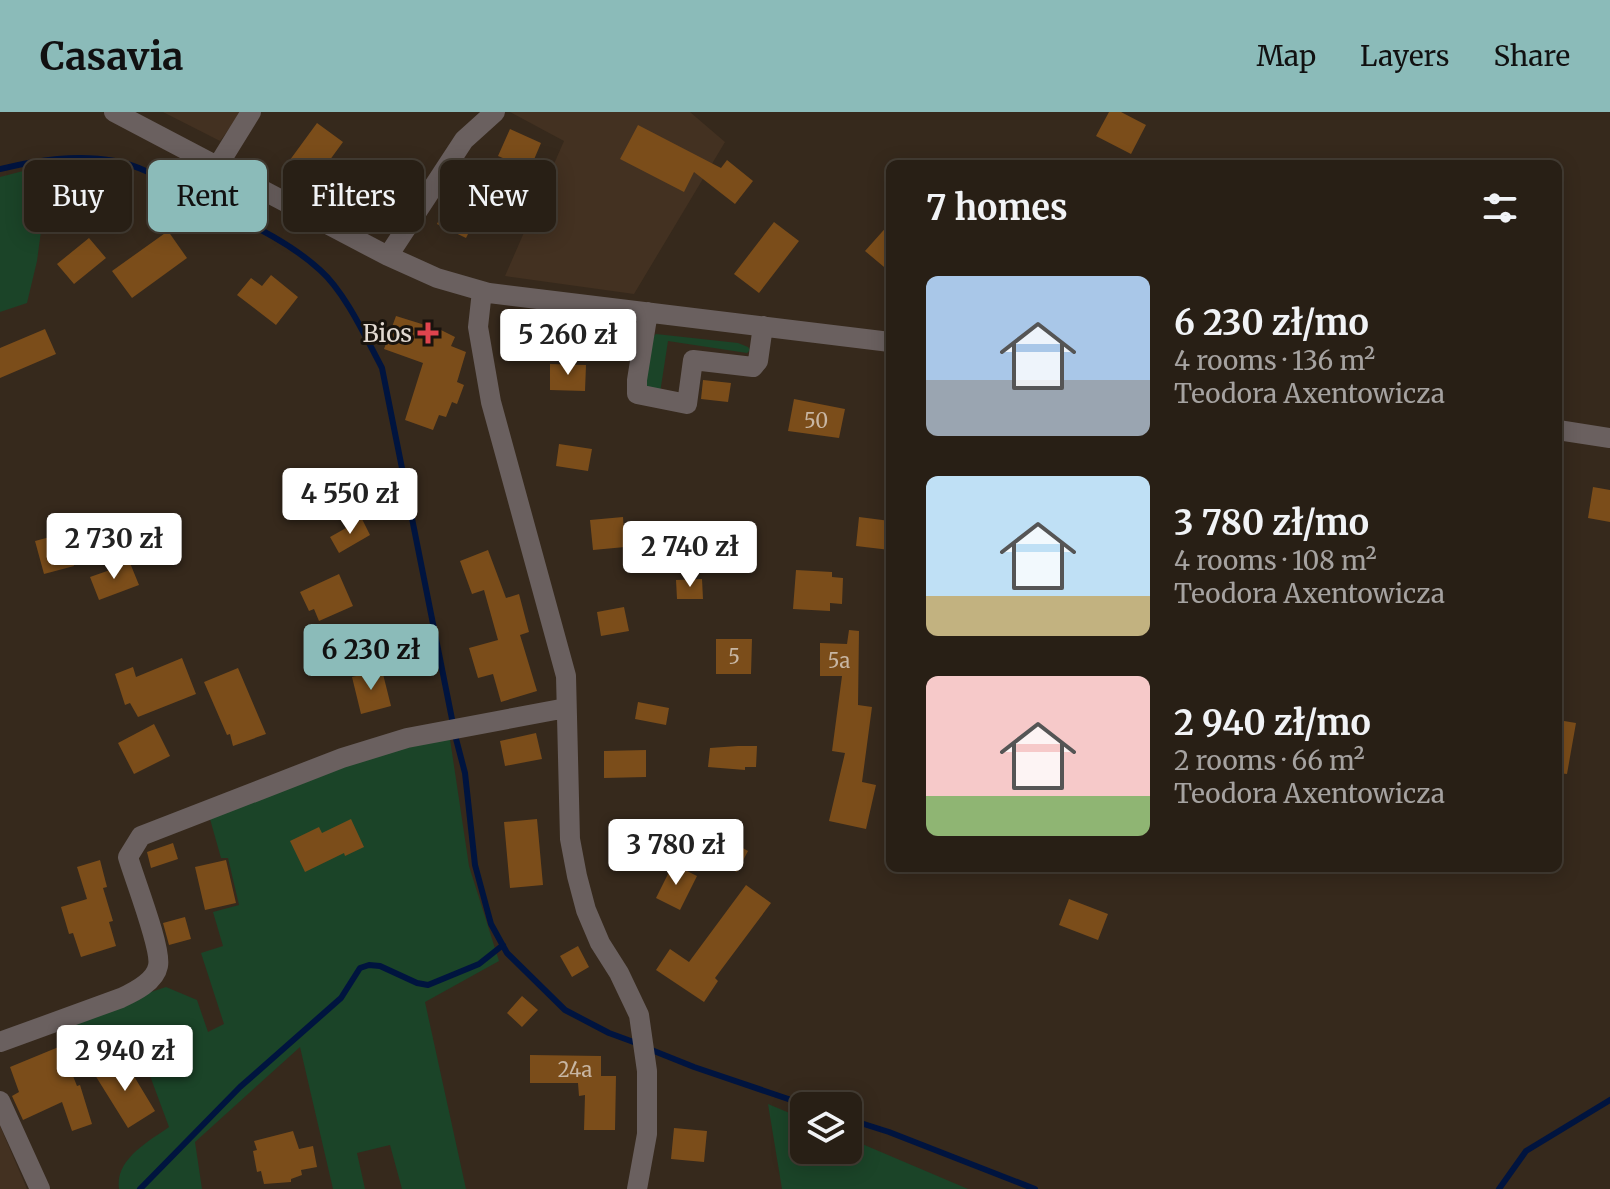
<!DOCTYPE html>
<html lang="en">
<head>
<meta charset="utf-8">
<style>
  :root { --surface:#281f15; --page:#342c22; --text:#f1f3f6; --muted:#a5a2a0; --line:#443d34; --accent:#8bbbb9 }
  body { margin:0; font-family:Merriweather,serif; background:var(--page); color:var(--text); height:100vh; display:flex; flex-direction:column; font-size:30px; white-space:nowrap }
  * { box-sizing:border-box; margin:0 }
  p { font-size:26px; color:var(--muted) }
  .icon { flex:none; width:44px; height:44px; fill:none; stroke:currentColor; stroke-width:2; stroke-linecap:round; stroke-linejoin:round }
  .map { position:relative; flex:1; overflow:hidden }
  .panel { position:absolute; left:886px; top:48px; width:676px; height:712px; display:flex; flex-direction:column; background:var(--surface); border-radius:12px; box-shadow:0 4px 20px #0003,0 0 0 2px var(--line) }
  .panel>* { flex:none }
  .top-card { position:absolute; left:24px; top:48px; width:742px; height:72px; display:flex; gap:16px }
  .buttons { position:absolute; left:790px; top:980px; display:grid; gap:16px }
  .buttons a { display:grid; place-items:center; width:72px; height:72px; border-radius:12px; background:var(--surface); box-shadow:0 4px 20px #0003,0 0 0 2px var(--line); font-size:40px }
  .price { position:absolute; translate:-50% -68px; padding:0 18px; border-radius:8px; background:#fff; color:#222; font-size:26px; line-height:52px; filter:drop-shadow(0 2px 4px #0008) }
  .price::after { content:''; position:absolute; left:50%; top:48px; width:24px; height:18px; margin-left:-12px; background:inherit; clip-path:polygon(0 0,100% 0,50% 100%) }
  .price.selected { background:var(--accent); color:#111 }
  ul { padding:0; list-style:none }
  li { display:flex; align-items:center; gap:24px; height:200px; padding:0 40px }
  li span { display:grid; place-items:center; flex:none; width:224px; height:160px; border-radius:12px; color:#555 }
  li>.icon { margin-inline-start:auto }
  span .icon { width:96px; height:96px; fill:#fffc; stroke-width:1 }
  li b { font-size:34px }
  h2 { display:flex; justify-content:space-between; align-items:center; height:96px; padding:0 40px; font-size:34px }
  .pill { padding:0 28px; border-radius:12px; background:var(--surface); box-shadow:0 4px 20px #0003,0 0 0 2px var(--line); font-size:28px; line-height:72px }
  .pill.selected { background:var(--accent); color:#111 }
  header { display:flex; align-items:center; gap:48px; box-sizing:border-box; height:112px; padding:0 40px; background:var(--accent); color:#111 }
  header strong { font-size:38px }
  nav { display:flex; gap:44px; margin-inline-start:auto; font-size:28px }
  .map>svg:first-child { display:block }
  .built { fill:#433121 }
  .green { fill:#1b4428 }
  .lines { fill:none; stroke-linecap:round; stroke-linejoin:round }
  .stream { stroke:#00143f; stroke-width:6 }
  .building { fill:#7b4d1a }
  .minor { stroke:#6a605f; stroke-width:20 }
  .health-dot { fill:#e0444e; stroke:#19130d; stroke-width:3 }
  .labels { text-anchor:middle; dominant-baseline:central; stroke-width:6; stroke-linejoin:round; paint-order:stroke }
  .number-label { font-size:20px; fill:#c8b6a3 }
  .poi-label { font-size:24px; fill:#e2d9d1; stroke:#19130d; text-anchor:end }
</style>
</head>
<body>
<header>
<strong>Casavia</strong>
<nav><a>Map</a><a>Layers</a><a>Share</a></nav>
</header>
<div class="map">
<svg width="1610" height="1077" viewBox="0 0 1610 1077">
  <rect width="100%" height="100%" fill="#36291c"/>
  <!-- built -->
  <path class="built" d="M163 0H242L220 29Z
    M510 0H690L725 30 634 182 505 164 564 29Z
    M0 1014 27 1077H0Z"/>
  <!-- green -->
  <path class="green" d="M50 52 37 149 27 191 0 200V65Z
    M656 222 738 231 748 235 750 238 747 241 668 229 660 281 648 276 645 271 652 226Z
    M450 627 469 754 499 849 425 890 466 1077H402L390 1033 357 1041 365 1077H333L300 935 195 1030 202 1077H119C115 1047 148 1030 169 1015L143 945 123 943 95 957 70 907 166 875 197 888 208 920 224 912 201 841 223 834 213 800 239 793 228 746H221L210 707 364 644Z
    M768 992 804 1007V1038H848V1026L968 1077H782Z"/>
  <g class="lines">
    <!-- stream -->
    <path class="stream" d="M0 57C38 48 77 42 115 49 143 54 169 71 193 84 236 106 284 125 320 158 345 180 366 226 382 256L453 612
      M455 623 465 661 475 753 491 812 507 841 565 898 609 921 639 932
      M649 937 694 955 809 994
      M848 1007 889 1020 1035 1077
      M140 1077 240 975 341 886 360 856 369 853 380 854 417 871 428 873 479 852 503 833
      M1499 1077 1526 1039 1610 988"/>
  </g>
  <!-- building -->
  <path class="building" d="M1109 0H1121L1146 13 1131 42 1096 24Z
    M317 11 343 30 313 71 287 52Z
    M638 13 721 56 727 48 753 69 735 92 694 60 684 80 620 47Z
    M510 17 541 31 530 57 498 44Z
    M456 74 485 88 466 126 437 112Z
    M77 77 108 91 95 119 64 105Z
    M774 110 799 129 759 181 734 162Z
    M890 111V160L865 139Z
    M168 119 187 146 132 186 112 159Z
    M89 126 106 146 74 172 57 152Z
    M271 163 298 185 276 213 237 183 251 166 262 174Z
    M396 204 441 218 455 225 451 234 466 240 457 270 464 273 457 292 452 290 446 305 439 303 433 318 405 308 423 251 384 237Z
    M45 217 56 242 0 266V236Z
    M550 252 586 253 585 279 550 278Z
    M703 268 731 271 728 290 701 287Z
    M794 287 845 297 839 326 788 319Z
    M559 332 592 337 588 359 556 354Z
    M1593 375 1610 378V410L1588 406Z
    M623 405 625 435 593 438 590 408Z
    M859 405 890 409V438L856 434Z
    M362 407 370 423 339 441 330 425Z
    M65 421 74 454 44 462 35 429Z
    M488 438 506 486 519 482 529 520 520 523 537 579 501 590 493 562 478 566 469 536 498 528 484 478 472 482 460 449Z
    M130 451 139 473 99 488 90 465Z
    M796 458 832 460V465L843 466 842 492 830 491V499L793 497Z
    M339 462 353 494 319 509 314 497 309 499 300 480Z
    M702 467 703 487H677L676 468Z
    M624 495 629 519 601 524 597 500Z
    M849 518 859 519 858 593 872 595 862 670 876 673 866 717 829 709 845 641 832 639 842 564H820V531L847 532Z
    M716 527H752L751 562H716Z
    M182 546 196 582 138 605 130 591 125 593 115 562 133 555 136 565Z
    M238 556 266 622 233 634 230 622 227 623 204 570Z
    M382 558 391 594 361 602 352 565Z
    M638 590 669 596 666 613 635 607Z
    M1558 608 1576 611 1567 662 1558 661Z
    M154 612 170 644 134 662 118 631Z
    M536 621 542 647 505 654 500 629Z
    M738 634H757L756 655H745V658L708 655 710 636Z
    M646 638V665L604 666V639Z
    M351 707 364 735 345 744 344 741 305 760 290 729 319 715 322 721Z
    M537 707 543 773 510 776 504 710Z
    M173 731 178 747 151 756 147 740Z
    M734 731 748 739 737 760 723 753Z
    M100 748 107 775 103 776 113 809 109 810 116 834 81 845 73 821 69 822 61 795 87 787 77 755Z
    M226 748 236 791 205 798 195 755Z
    M673 752 697 764 680 798 656 786Z
    M746 773 771 791 715 866 718 869 704 890 656 858 670 837 689 850Z
    M1069 787 1108 802 1098 828 1059 813Z
    M185 805 191 827 169 833 163 811Z
    M578 834 589 855 572 865 560 844Z
    M522 884 538 898 522 915 507 901Z
    M61 934 77 974 80 973 92 1012 72 1019 62 990 23 1008 12 984 19 980 10 955Z
    M530 943 601 944V964H616L615 1018H584L585 983 579 984 578 971H530Z
    M123 946 155 999 128 1016 95 963Z
    M674 1016 707 1019 704 1050 671 1047Z
    M293 1019 299 1037 313 1034 317 1055 301 1058 302 1063 291 1067V1070L264 1072 261 1059 257 1060 253 1039 257 1038 254 1029Z"/>
  <g class="lines">
    <!-- minor -->
    <path class="minor" d="M114 0 388 144 437 166 489 181 890 230
      M217 55 251 0
      M388 144 464 28 495 0
      M482 179 478 215 491 290 566 564 570 727 577 764 586 798 600 831 619 861 639 903 647 959V1022L637 1077
      M648 200 637 268V282L687 292 693 248 753 255 758 249 763 214
      M1558 318 1610 326
      M0 930 121 886C134 880 155 870 158 854 162 837 134 766 128 745L141 724 342 646 407 626 566 596
      M0 989 40 1077"/>
  </g>
  <!-- markers -->
  <path class="health-dot" d="M424 209h8v8h8v8h-8v8h-8v-8h-8v-8h8z"/>
  <g class="labels">
    <!-- number labels -->
    <g class="number-label">
      <text x="816" y="308">50</text>
      <text x="734" y="544">5</text>
      <text x="839" y="548">5a</text>
      <text x="575" y="957">24a</text>
    </g>
    <!-- poi labels -->
    <g class="poi-label">
      <text x="412" y="221">Bios</text>
    </g>
  </g>
</svg>
<div class="buttons">
<a><svg class="icon" aria-label="layers" viewBox="0 0 24 24"><path d="M12 4l9 5-9 5-9-5zM3 14l9 5 9-5"/></svg></a>
</div>
<b class="price" style="left:568px;top:265px">5 260 zł</b>
<b class="price" style="left:350px;top:424px">4 550 zł</b>
<b class="price" style="left:114px;top:469px">2 730 zł</b>
<b class="price" style="left:690px;top:477px">2 740 zł</b>
<b class="price selected" style="left:371px;top:580px">6 230 zł</b>
<b class="price" style="left:676px;top:775px">3 780 zł</b>
<b class="price" style="left:125px;top:981px">2 940 zł</b>
<div class="top-card">
<a class="pill">Buy</a>
<a class="pill selected">Rent</a>
<a class="pill">Filters</a>
<a class="pill">New</a>
</div>
<section class="panel">
<h2>7 homes<svg class="icon" aria-label="filters" viewBox="0 0 24 24"><path d="M4 7h16M4 17h16"/><circle cx="9" cy="7" r="2"/><circle cx="15" cy="17" r="2"/></svg></h2>
<ul>
<li><span style="background:linear-gradient(#a9c7e8 65%,#9aa5b1 0)"><svg class="icon" aria-label="home" viewBox="0 0 24 24"><path d="M3 11l9-7 9 7M6 9v11h12V9"/></svg></span><div><b>6 230 zł/mo</b><p>4 rooms · 136 m²</p><p>Teodora Axentowicza</p></div></li>
<li><span style="background:linear-gradient(#bfe0f5 75%,#c2b280 0)"><svg class="icon" aria-label="home" viewBox="0 0 24 24"><path d="M3 11l9-7 9 7M6 9v11h12V9"/></svg></span><div><b>3 780 zł/mo</b><p>4 rooms · 108 m²</p><p>Teodora Axentowicza</p></div></li>
<li><span style="background:linear-gradient(#f6c9c9 75%,#8fb573 0)"><svg class="icon" aria-label="home" viewBox="0 0 24 24"><path d="M3 11l9-7 9 7M6 9v11h12V9"/></svg></span><div><b>2 940 zł/mo</b><p>2 rooms · 66 m²</p><p>Teodora Axentowicza</p></div></li>
</ul>
</section>
</div>
</body>
</html>
